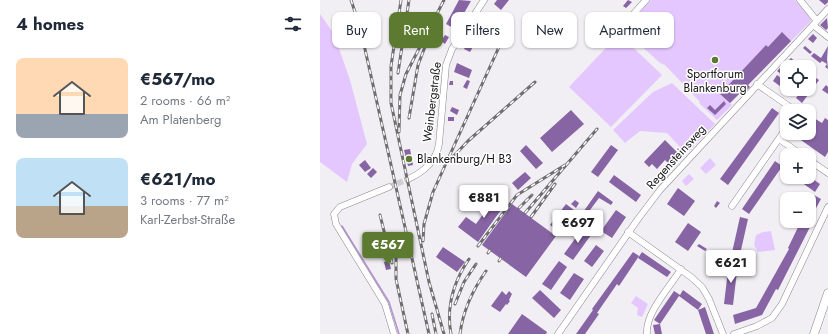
<!DOCTYPE html>
<html lang="en">
<head>
<meta charset="utf-8">
<style>
  :root { --surface:#fff; --page:#f2f2f3; --text:#1f2937; --muted:#747a83; --accent:#5c7b31 }
  body { margin:0; font-family:Jost,sans-serif; background:var(--page); color:var(--text); height:100vh; display:flex; flex-direction:column; font-size:15px; white-space:nowrap }
  * { box-sizing:border-box; margin:0 }
  p { font-size:13px; color:var(--muted) }
  .icon { flex:none; width:22px; height:22px; fill:none; stroke:currentColor; stroke-width:2; stroke-linecap:round; stroke-linejoin:round }
  .map { position:relative; flex:1; overflow:hidden }
  .panel { display:flex; flex-direction:column; background:var(--surface); width:320px }
  .panel>* { flex:none }
  .hud { position:absolute; left:12px; top:12px; width:380px; height:36px; display:flex; gap:8px }
  .tools { position:absolute; left:460px; top:60px; display:grid; gap:8px }
  .tools a { display:grid; place-items:center; width:36px; height:36px; border-radius:8px; background:var(--surface); box-shadow:0 1px 3px #0004; font-size:20px }
  .price { position:absolute; translate:-50% -34px; padding:0 9px; border-radius:4px; background:#fff; color:#222; font-size:13px; line-height:26px; filter:drop-shadow(0 1px 2px #0008) }
  .price::after { content:''; position:absolute; left:50%; top:24px; width:12px; height:9px; margin-left:-6px; background:inherit; clip-path:polygon(0 0,100% 0,50% 100%) }
  .price.selected { background:var(--accent); color:#fff }
  ul { padding:0; list-style:none }
  li { display:flex; align-items:center; gap:12px; height:100px; padding:0 16px }
  li span { display:grid; place-items:center; flex:none; width:112px; height:80px; border-radius:8px; color:#555 }
  li>.icon { margin-inline-start:auto }
  span .icon { width:48px; height:48px; fill:#fffc; stroke-width:1 }
  li b { font-size:17px }
  h2 { display:flex; justify-content:space-between; align-items:center; height:48px; padding:0 16px; font-size:17px }
  .chip { padding:0 14px; border-radius:8px; background:var(--surface); box-shadow:0 1px 3px #0004; font-size:14px; line-height:36px }
  .chip.selected { background:var(--accent); color:#fff }
  main { display:flex; flex:1; min-height:0 }
  .map>svg:first-child { display:block }
  .green { fill:#e4c7fe }
  .lines { fill:none; stroke-linecap:round; stroke-linejoin:round }
  .stream { stroke:#b591d4; stroke-width:1.5 }
  .building { fill:#8764a3 }
  .minor-tunnel { stroke:#d1ced3; stroke-width:6; stroke-dasharray:6 3; stroke-linecap:butt }
  .minor-casing { stroke:#89878b; stroke-width:7 }
  .major-casing { stroke:#89878b; stroke-width:9 }
  .minor { stroke:#fff; stroke-width:6 }
  .major { stroke:#fff; stroke-width:8 }
  .rail-casing { stroke:#6e6d6f; stroke-width:3 }
  .rail { stroke:#fff; stroke-width:1.5; stroke-dasharray:4.5; stroke-linecap:butt }
  .poi-dot { fill:#5c7b31; stroke:#fff; stroke-width:1.5 }
  .labels { text-anchor:middle; dominant-baseline:central; stroke-width:3; stroke-linejoin:round; paint-order:stroke }
  .poi-label { font-size:12px; fill:#161516; stroke:#fff }
  .street-label { font-size:12px; fill:#161516; stroke:#fff }
</style>
</head>
<body>
<main>
<section class="panel">
<h2>4 homes<svg class="icon" aria-label="filters" viewBox="0 0 24 24"><path d="M4 7h16M4 17h16"/><circle cx="9" cy="7" r="2"/><circle cx="15" cy="17" r="2"/></svg></h2>
<ul>
<li><span style="background:linear-gradient(#ffd9b3 70%,#9aa5b1 0)"><svg class="icon" aria-label="home" viewBox="0 0 24 24"><path d="M3 11l9-7 9 7M6 9v11h12V9"/></svg></span><div><b>€567/mo</b><p>2 rooms · 66 m²</p><p>Am Platenberg</p></div></li>
<li><span style="background:linear-gradient(#bfe0f5 60%,#b9a48a 0)"><svg class="icon" aria-label="home" viewBox="0 0 24 24"><path d="M3 11l9-7 9 7M6 9v11h12V9"/></svg></span><div><b>€621/mo</b><p>3 rooms · 77 m²</p><p>Karl-Zerbst-Straße</p></div></li>
</ul>
</section>
<div class="map">
<svg width="508" height="334" viewBox="0 0 508 334">
  <rect width="100%" height="100%" fill="#f2eff4"/>
  <!-- green -->
  <path class="green" d="M331 0H475L490 15 491 21 410 103 412 105 397 120 379 103 380 102 345 65 340 63 303 29Z
    M0 14 14 34 30 80 47 144 32 164 27 182 0 162Z
    M299 34 342 75 291 127 249 87Z
    M352 83 395 124 370 150 366 146 361 148 347 133 320 131 305 143 293 130 333 92Z
    M390 158 396 165 386 174 380 168Z
    M369 174 374 179 366 186 362 181Z
    M451 231 455 250 438 252 434 245 436 235 443 232Z
    M316 296 328 304 322 317 317 315 318 308 311 303Z"/>
  <g class="lines">
    <!-- stream -->
    <path class="stream" d="M22 226 69 302 79 334"/>
  </g>
  <!-- building -->
  <path class="building" d="M139 0 151 1 135 29 126 24Z
    M177 0H189L181 10 174 4Z
    M308 0 312 2 306 8 303 6Z
    M499 0H508V2L505 5Z
    M507 18 508 28 506 30 500 25Z
    M312 23 313 26 319 25 320 32 309 33V27Z
    M155 30 160 35 150 52 144 49Z
    M462 32 471 41 428 85 430 87 427 90 425 88 410 103 400 94 446 45 448 47Z
    M493 34 497 38 493 43 488 39Z
    M125 35 129 37 125 44 121 41Z
    M485 46 492 52 490 54 483 48Z
    M508 46 507 59 508 69 505 67 507 64 502 61 500 63 491 56 494 53 501 58Z
    M471 58 477 63 474 67H470L466 63Z
    M137 63 152 70 149 78 134 72Z
    M463 65 467 69V73L464 76 457 71Z
    M457 75 467 83 464 89 453 81Z
    M493 76 499 80 482 103 476 98 483 89H489V81Z
    M147 80 150 81 147 89 143 87Z
    M130 81H133V85H129Z
    M506 85 508 87V94L502 90Z
    M404 101 406 104 395 115 387 108 390 105 395 110Z
    M132 107 139 110 137 115 130 111Z
    M452 108 459 113 408 185 400 179Z
    M251 110 264 124 232 152 220 138Z
    M489 115 502 123 505 118 508 120V152L505 157 471 133H489Z
    M128 117H134V121H128Z
    M345 140 358 153 348 163 345 160 337 169 332 164 329 167 324 162Z
    M206 145 223 163 216 169 200 151Z
    M291 145 298 150 278 177 271 172Z
    M90 149 93 165 88 166 84 150Z
    M45 160 51 168 45 172 39 165Z
    M467 160V172L461 168 429 214 422 209 455 161 462 166Z
    M53 168 57 172 51 178 47 174Z
    M205 172 211 178 198 190 192 183Z
    M294 175 321 195 316 202 289 182Z
    M474 177H490L500 184 495 192Z
    M358 188 375 201 364 216 347 204Z
    M278 191 293 202 291 205 279 198 264 218 261 215Z
    M178 193 188 200 158 242 138 227 146 217 156 224Z
    M494 195 501 199 489 221V204Z
    M255 200 259 203 256 208 251 204Z
    M397 201 400 203 396 208 394 206Z
    M192 204 236 236 206 277 162 245Z
    M246 204 254 210 238 231 230 225Z
    M296 210 306 217 292 238 281 231Z
    M420 217 428 219 419 259 411 257Z
    M265 218 275 226 273 229 262 221Z
    M256 220 263 225 261 229 254 224Z
    M481 221H489L487 225 490 227 458 290 456 289 442 315 415 324 413 315 436 308 469 249 468 248Z
    M368 223 381 232 368 251 355 242Z
    M262 229 271 235 253 260 244 254Z
    M379 244 387 249 385 251 377 246Z
    M276 245 284 251 272 267 264 261Z
    M123 247 145 262 137 272 116 257Z
    M313 252 319 256 299 286 297 284 277 313 279 314 265 334H256L273 310 272 309Z
    M322 252 351 272 347 277 318 258Z
    M69 261 71 269 66 270 64 262Z
    M239 261 247 267 231 290 222 284Z
    M409 262 418 263 413 305 404 304Z
    M254 273 264 279 250 300 240 293Z
    M220 290 241 310 234 318 212 298Z
    M363 290 382 304 378 310 385 307 394 334H386L378 310 359 296 340 324 334 320 354 291 360 295Z
    M182 291 186 295 189 291 192 294 189 300 190 301 187 305 186 304 180 312 171 306Z
    M202 314 227 332 226 334H188Z
    M340 324 342 334H335L333 325Z"/>
  <g class="lines">
    <!-- minor-tunnel -->
    <path class="minor-tunnel" d="M69 187 88 179"/>
    <defs>
      <path id="minor" d="M480 0 497 21
        M493 25 508 37
        M300 29 326 0
        M437 84 470 107 471 111
        M459 139 482 155
        M489 160 508 173
        M88 179C104 172 116 162 119 144L126 65 132 49 164 0
        M69 187 20 207 14 214 16 224 65 304 74 334
        M412 206 467 127
        M308 232 371 277 382 287 389 299 403 334
        M238 334 318 219 340 190 508 9
        M327 334C325 313 350 287 361 269
        M414 334 437 326 452 318 462 304 508 207"/>
      <path id="major" d="M494 334 508 293"/>
    </defs>
    <!-- minor casing -->
    <use href="#minor" class="minor-casing"/>
    <!-- major casing -->
    <use href="#major" class="major-casing"/>
    <!-- minor -->
    <use href="#minor" class="minor"/>
    <!-- major -->
    <use href="#major" class="major"/>
    <defs>
      <path id="rail" d="M31 0 40 27 109 334
        M81 0 71 66V103L109 282 124 334
        M78 73 89 0
        M89 118 98 65 108 39
        M79 132 80 95 86 74 124 0
        M131 159 148 141 215 82
        M199 208 212 195
        M205 213 277 129
        M60 215 72 263
        M211 217 235 184
        M103 241 104 224 113 192 179 47
        M76 244V279L88 334
        M158 246 197 195 245 165
        M168 253 170 250
        M179 261 181 258
        M135 304 144 282 156 264
        M112 314 116 334
        M131 334C126 307 134 281 149 259
        M140 334C143 310 152 291 166 271"/>
    </defs>
    <!-- rail casing -->
    <use href="#rail" class="rail-casing"/>
    <!-- rail -->
    <use href="#rail" class="rail"/>
  </g>
  <!-- markers -->
  <g class="poi-dot">
    <circle cx="395" cy="60" r="4"/>
    <circle cx="89" cy="159" r="4"/>
  </g>
  <g class="labels">
    <!-- poi labels -->
    <g class="poi-label">
      <text x="395" y="74">Sportforum<tspan x="395" dy="14">Blankenburg</tspan></text>
      <text x="97" y="159" text-anchor="start">Blankenburg/H B3</text>
    </g>
    <!-- street labels -->
    <g class="street-label">
      <text transform="translate(112 102) rotate(-83)">Weinbergstraße</text>
      <text transform="translate(356 157) rotate(-48)">Regensteinsweg</text>
    </g>
  </g>
</svg>
<div class="tools">
<a><svg class="icon" aria-label="locate" viewBox="0 0 24 24"><circle cx="12" cy="12" r="6"/><path d="M12 2v4M12 18v4M2 12h4M18 12h4"/></svg></a>
<a><svg class="icon" aria-label="layers" viewBox="0 0 24 24"><path d="M12 4l9 5-9 5-9-5zM3 14l9 5 9-5"/></svg></a>
<a>+</a>
<a>−</a>
</div>
<b class="price" style="left:164px;top:219px">€881</b>
<b class="price" style="left:258px;top:244px">€697</b>
<b class="price selected" style="left:68px;top:266px">€567</b>
<b class="price" style="left:411px;top:284px">€621</b>
<div class="hud">
<a class="chip">Buy</a>
<a class="chip selected">Rent</a>
<a class="chip">Filters</a>
<a class="chip">New</a>
<a class="chip">Apartment</a>
</div>
</div>
</main>
</body>
</html>
